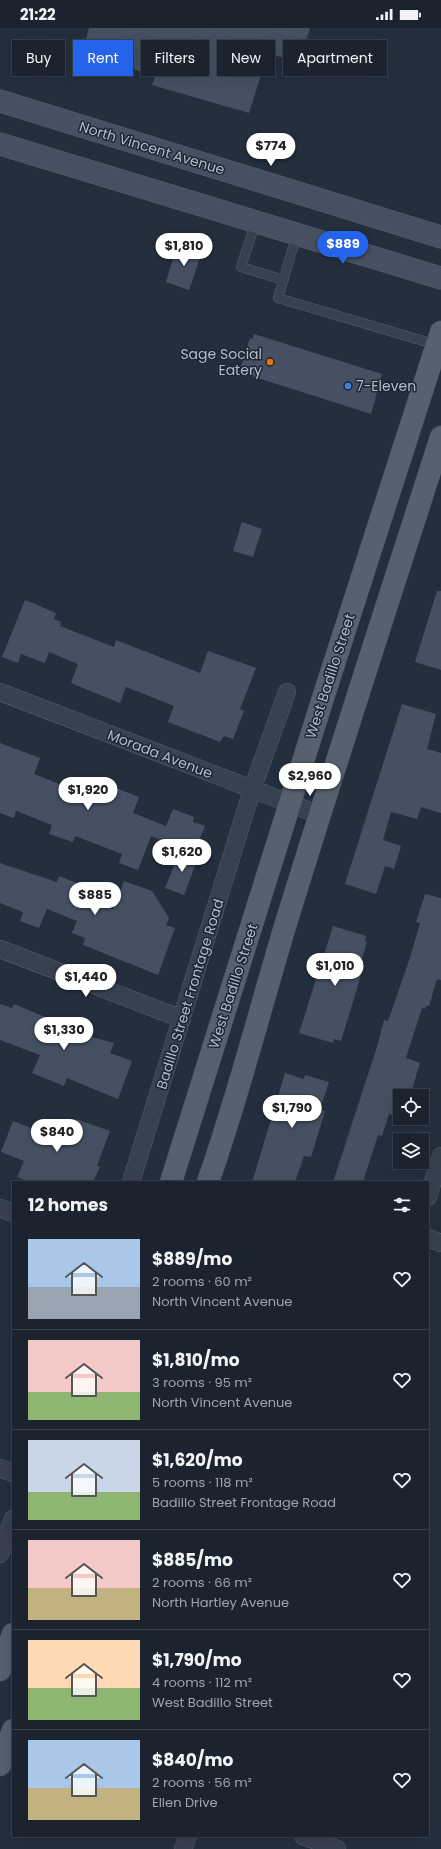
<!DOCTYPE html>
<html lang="en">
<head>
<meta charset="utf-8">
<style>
  :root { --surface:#1b232e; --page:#282f3a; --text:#f1f3f6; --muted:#a0a4aa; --line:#39404a; --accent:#2563eb }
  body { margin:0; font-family:Poppins,sans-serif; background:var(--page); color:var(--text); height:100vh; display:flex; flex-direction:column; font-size:15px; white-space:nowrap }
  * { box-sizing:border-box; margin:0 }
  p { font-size:13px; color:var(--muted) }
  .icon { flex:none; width:22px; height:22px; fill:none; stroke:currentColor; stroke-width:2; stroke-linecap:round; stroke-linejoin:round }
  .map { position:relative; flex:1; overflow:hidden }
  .details { position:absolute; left:12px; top:1153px; width:417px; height:656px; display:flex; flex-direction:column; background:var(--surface); border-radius:0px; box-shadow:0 4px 16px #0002,0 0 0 1px var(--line) }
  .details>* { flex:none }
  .banner { position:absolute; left:12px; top:12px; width:417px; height:36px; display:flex; gap:8px }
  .tools { position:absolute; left:393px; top:1061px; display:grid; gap:8px }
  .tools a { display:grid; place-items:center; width:36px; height:36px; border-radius:0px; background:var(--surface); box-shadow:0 4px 16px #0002,0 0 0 1px var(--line); font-size:20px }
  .price { position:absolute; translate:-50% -34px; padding:0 9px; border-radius:14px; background:#fff; color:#222; font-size:13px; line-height:26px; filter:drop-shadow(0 1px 2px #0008) }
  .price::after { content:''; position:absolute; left:50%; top:24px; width:12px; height:9px; margin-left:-6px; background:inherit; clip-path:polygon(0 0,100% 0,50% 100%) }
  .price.selected { background:var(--accent); color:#fff }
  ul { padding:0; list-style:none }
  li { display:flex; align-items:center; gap:12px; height:100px; padding:0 16px }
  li+li { border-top:1px solid var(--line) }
  li span { display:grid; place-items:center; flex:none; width:112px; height:80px; border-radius:0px; color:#555 }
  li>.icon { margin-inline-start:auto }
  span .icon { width:48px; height:48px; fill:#fffc; stroke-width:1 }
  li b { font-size:17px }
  h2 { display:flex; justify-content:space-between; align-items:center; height:48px; padding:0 16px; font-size:17px }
  .tag { padding:0 14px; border-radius:0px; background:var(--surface); box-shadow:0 4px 16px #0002,0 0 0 1px var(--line); font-size:14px; line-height:36px }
  .tag.selected { background:var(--accent); color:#fff }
  .status { display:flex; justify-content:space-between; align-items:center; height:28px; padding:0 20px; background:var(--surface); direction:ltr }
  .status svg { height:11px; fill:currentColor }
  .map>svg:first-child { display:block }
  .building { fill:#455162 }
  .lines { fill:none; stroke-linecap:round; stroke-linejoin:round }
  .lane-casing { stroke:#565f6c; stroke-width:10 }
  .street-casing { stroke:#565f6c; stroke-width:18 }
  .secondary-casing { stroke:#565f6c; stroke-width:23 }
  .primary-casing { stroke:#414a57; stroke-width:23 }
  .lane { stroke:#38414e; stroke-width:9 }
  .street { stroke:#38414e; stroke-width:17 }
  .secondary { stroke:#465061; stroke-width:22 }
  .primary { stroke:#56606e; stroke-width:22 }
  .food-dot { fill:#e8710a; stroke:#1d2633; stroke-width:1.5 }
  .shop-dot { fill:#3f7fe0; stroke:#1d2633; stroke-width:1.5 }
  .labels { text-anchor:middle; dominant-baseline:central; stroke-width:3; stroke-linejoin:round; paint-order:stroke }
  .street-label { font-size:14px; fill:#b4bcc9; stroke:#1d2633 }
  .poi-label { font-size:14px; fill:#b4bcc9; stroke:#1d2633; text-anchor:end }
</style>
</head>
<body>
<div class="status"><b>21:22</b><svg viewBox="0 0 49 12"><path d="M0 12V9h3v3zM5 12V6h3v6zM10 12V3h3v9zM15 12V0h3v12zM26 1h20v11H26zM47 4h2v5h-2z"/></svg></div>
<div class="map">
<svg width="441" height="1821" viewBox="0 0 441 1821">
  <rect width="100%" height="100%" fill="#242f3e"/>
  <!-- building -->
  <path class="building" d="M89 0H310L299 35 268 25 249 85 152 57 155 48 82 25Z
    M177 217 202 224 189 262 166 254Z
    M254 306 382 346 371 386 239 344 250 310 253 311Z
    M242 494 262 501 253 529 233 523Z
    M437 563H441V642L415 634Z
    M25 572 56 585 54 591 61 594 60 598 114 619 116 612 200 645 208 623 256 640 240 681 244 683 233 711 224 708 220 714 168 694 174 678 126 659 120 675 71 655 78 636 49 624 45 635 21 626 18 635 2 629Z
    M402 676 436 686 427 721 441 725V785L421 779 417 791 391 784 383 812 401 818 394 841 385 838 376 866 345 856Z
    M0 715 40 730 34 746 67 759 70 752 93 761 96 752 139 769 133 785 166 798 173 781 194 789 193 794 205 798 194 825 151 808 138 842 119 835 122 826 75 808 73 814 49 806 52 797 16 783 14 790 0 785Z
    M180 823 198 830 184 867 165 860Z
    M0 835 57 854 59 848 82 857 78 868 113 881 124 853 152 863 169 890 166 897 175 900 158 947 83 917 85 910 72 905 77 893 47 881 39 900 20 893 23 884 0 875Z
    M425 866 441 870V952L437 951 429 978H426L425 981 422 980 406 1030 420 1035 410 1068H400V1089L389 1086 382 1108 378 1107 363 1154H333L377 1019 384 992 388 993 410 930 420 895 416 894Z
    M333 898 366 908 365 913 367 914 358 943 362 944 341 1013 334 1011 333 1015 299 1005Z
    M0 976 12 980 14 976 95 1010 114 1015 110 1025 132 1033 118 1071 67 1050 64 1058 32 1045 40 1027 0 1012Z
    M285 1045 304 1051 305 1047 329 1054 320 1081 325 1083 311 1129 304 1128 295 1154H252Z
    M76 1091 110 1103 97 1138 100 1139 93 1154H30L17 1149 24 1133 1 1124 13 1093 67 1114Z"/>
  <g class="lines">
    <defs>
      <path id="lane" d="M256 193 241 239 284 252
        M297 206 278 270 437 317"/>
      <path id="street" d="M0 664 320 787
        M0 921 182 991
        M131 1154 252 762 287 664
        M428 1169 441 1128
        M0 1180 13 1185
        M428 1210 441 1215
        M0 1440 13 1445
        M0 1526 13 1491
        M303 1808 337 1821
        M183 1821 188 1808"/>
      <path id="secondary" d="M0 73 441 209
        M0 116 441 250"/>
      <path id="primary" d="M171 1154 323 670 441 304
        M208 1154C238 1069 260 981 286 895 336 733 389 571 441 409
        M0 1642 13 1606
        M0 1737 13 1702"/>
    </defs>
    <!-- lane casing -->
    <use href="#lane" class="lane-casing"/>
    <!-- street casing -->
    <use href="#street" class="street-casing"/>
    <!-- secondary casing -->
    <use href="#secondary" class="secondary-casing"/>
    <!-- primary casing -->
    <use href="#primary" class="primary-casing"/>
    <!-- lane -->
    <use href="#lane" class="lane"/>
    <!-- street -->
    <use href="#street" class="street"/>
    <!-- secondary -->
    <use href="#secondary" class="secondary"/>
    <!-- primary -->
    <use href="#primary" class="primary"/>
  </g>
  <!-- markers -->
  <circle class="food-dot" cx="270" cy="334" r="4"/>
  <circle class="shop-dot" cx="348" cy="358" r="4"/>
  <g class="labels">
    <!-- street labels -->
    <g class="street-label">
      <text transform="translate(152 120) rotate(17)">North Vincent Avenue</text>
      <text transform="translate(330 648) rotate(-72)">West Badillo Street</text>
      <text transform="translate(160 726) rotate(21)">Morada Avenue</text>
      <text transform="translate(233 958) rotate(-72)">West Badillo Street</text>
      <text transform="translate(190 966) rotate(-73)">Badillo Street Frontage Road</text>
    </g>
    <!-- poi labels -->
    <g class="poi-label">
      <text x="262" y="326">Sage Social<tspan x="262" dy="16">Eatery</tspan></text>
      <text x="356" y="358" text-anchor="start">7-Eleven</text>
    </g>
  </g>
</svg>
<div class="tools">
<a><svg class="icon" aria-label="locate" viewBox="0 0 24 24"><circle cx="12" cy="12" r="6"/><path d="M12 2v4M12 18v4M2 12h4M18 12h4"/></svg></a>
<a><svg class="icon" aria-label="layers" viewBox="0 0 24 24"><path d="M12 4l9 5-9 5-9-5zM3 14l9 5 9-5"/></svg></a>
</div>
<b class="price" style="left:271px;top:139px">$774</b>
<b class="price selected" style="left:343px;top:237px">$889</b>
<b class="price" style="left:184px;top:239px">$1,810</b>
<b class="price" style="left:310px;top:769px">$2,960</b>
<b class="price" style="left:88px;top:783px">$1,920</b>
<b class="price" style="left:182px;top:845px">$1,620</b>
<b class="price" style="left:95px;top:888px">$885</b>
<b class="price" style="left:335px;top:959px">$1,010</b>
<b class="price" style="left:86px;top:970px">$1,440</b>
<b class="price" style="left:64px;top:1023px">$1,330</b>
<b class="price" style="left:292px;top:1101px">$1,790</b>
<b class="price" style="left:57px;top:1125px">$840</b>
<div class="banner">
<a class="tag">Buy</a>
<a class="tag selected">Rent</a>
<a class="tag">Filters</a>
<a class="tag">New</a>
<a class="tag">Apartment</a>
</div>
<section class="details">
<h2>12 homes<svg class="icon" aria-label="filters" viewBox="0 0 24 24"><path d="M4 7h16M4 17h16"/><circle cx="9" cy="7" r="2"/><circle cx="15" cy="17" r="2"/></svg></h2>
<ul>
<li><span style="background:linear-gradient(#a9c7e8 60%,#9aa5b1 0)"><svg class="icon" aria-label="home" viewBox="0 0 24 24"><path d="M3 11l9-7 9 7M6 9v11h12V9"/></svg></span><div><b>$889/mo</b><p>2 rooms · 60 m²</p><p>North Vincent Avenue</p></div><svg class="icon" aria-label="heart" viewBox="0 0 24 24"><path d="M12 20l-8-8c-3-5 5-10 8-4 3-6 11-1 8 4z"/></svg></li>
<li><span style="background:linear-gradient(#f6c9c9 65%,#8fb573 0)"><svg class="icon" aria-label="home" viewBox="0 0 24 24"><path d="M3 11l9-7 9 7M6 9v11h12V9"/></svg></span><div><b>$1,810/mo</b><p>3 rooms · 95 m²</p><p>North Vincent Avenue</p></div><svg class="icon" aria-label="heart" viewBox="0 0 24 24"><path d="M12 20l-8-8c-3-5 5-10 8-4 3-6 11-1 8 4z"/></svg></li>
<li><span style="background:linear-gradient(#c9d6e8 65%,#8fb573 0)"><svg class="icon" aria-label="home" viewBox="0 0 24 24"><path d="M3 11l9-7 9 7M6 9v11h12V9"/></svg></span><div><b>$1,620/mo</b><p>5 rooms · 118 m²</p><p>Badillo Street Frontage Road</p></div><svg class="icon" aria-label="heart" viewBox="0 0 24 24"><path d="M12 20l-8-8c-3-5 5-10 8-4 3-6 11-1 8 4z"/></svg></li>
<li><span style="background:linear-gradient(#f6c9c9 60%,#c2b280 0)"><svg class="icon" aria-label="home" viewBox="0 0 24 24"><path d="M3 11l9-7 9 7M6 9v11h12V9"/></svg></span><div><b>$885/mo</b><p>2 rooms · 66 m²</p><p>North Hartley Avenue</p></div><svg class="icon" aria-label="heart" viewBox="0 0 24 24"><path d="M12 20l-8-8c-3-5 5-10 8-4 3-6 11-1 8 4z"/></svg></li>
<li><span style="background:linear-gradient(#ffd9b3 60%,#8fb573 0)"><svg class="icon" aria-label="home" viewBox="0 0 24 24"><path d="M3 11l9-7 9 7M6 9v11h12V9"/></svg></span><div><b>$1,790/mo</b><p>4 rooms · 112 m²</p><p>West Badillo Street</p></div><svg class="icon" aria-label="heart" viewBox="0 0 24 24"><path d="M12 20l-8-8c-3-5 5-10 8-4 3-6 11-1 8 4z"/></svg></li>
<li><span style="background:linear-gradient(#a9c7e8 60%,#c2b280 0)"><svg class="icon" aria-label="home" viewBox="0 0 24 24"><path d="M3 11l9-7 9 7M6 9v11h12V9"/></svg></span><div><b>$840/mo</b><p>2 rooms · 56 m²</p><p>Ellen Drive</p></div><svg class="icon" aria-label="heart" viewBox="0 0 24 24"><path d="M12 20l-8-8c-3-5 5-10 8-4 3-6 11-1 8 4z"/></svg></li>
</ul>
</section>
</div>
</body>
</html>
